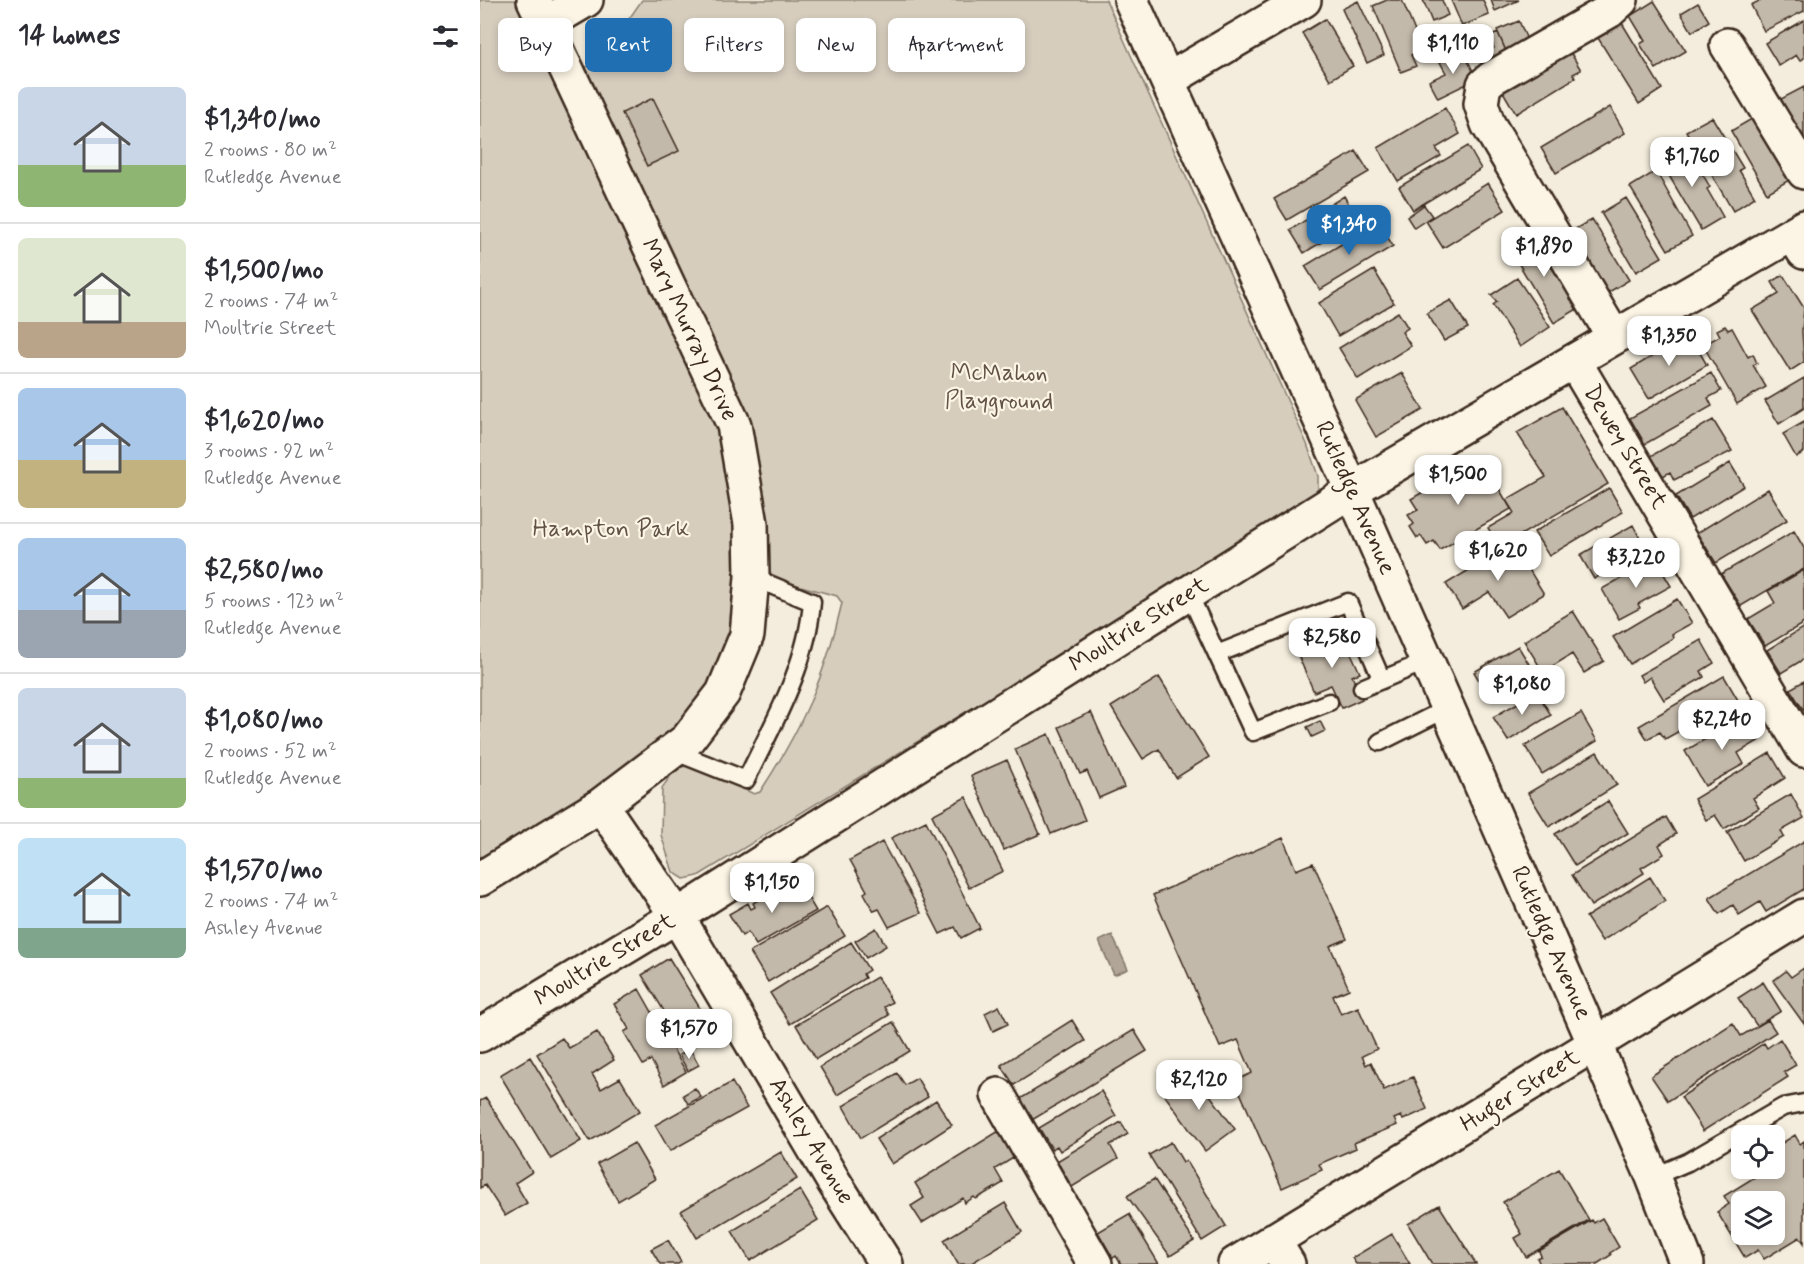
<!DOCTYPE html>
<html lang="en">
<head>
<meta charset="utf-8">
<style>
  :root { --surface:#fff; --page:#f7f7f7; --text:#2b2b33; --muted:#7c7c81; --line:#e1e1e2; --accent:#1f6fb2 }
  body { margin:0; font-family:Mynerve,sans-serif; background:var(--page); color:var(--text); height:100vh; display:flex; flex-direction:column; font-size:22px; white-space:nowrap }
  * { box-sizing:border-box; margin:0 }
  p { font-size:20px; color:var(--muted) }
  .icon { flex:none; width:33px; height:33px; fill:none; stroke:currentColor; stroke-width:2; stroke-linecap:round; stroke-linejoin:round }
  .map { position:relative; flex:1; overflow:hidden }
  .side { display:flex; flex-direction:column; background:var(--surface); width:480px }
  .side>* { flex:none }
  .hud { position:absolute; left:18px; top:18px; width:570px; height:54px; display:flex; gap:12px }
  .buttons { position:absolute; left:1251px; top:1125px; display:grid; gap:12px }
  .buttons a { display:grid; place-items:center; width:54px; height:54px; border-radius:9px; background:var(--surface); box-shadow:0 3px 9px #0003; font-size:30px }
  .price { position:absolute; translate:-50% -51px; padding:0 14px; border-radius:12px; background:#fff; color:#222; font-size:20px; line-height:39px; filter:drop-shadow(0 2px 3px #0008) }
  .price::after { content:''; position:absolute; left:50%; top:36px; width:18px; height:14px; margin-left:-9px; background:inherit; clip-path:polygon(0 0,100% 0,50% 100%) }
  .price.active { background:var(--accent); color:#fff }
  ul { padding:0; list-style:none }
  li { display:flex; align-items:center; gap:18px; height:150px; padding:0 18px }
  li+li { border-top:2px solid var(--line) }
  li span { display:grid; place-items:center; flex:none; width:168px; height:120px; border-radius:9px; color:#555 }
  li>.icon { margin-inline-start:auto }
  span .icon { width:72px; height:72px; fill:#fffc; stroke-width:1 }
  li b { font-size:26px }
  h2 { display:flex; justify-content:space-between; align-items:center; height:72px; padding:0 18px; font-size:26px }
  .tag { padding:0 21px; border-radius:9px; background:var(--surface); box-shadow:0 3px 9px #0003; font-size:21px; line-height:54px }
  .tag.active { background:var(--accent); color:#fff }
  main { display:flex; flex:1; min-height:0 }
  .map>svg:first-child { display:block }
  .green { fill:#d6cdbd; stroke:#887c6e; stroke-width:1.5 }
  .water { fill:#b0a596; stroke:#817466; stroke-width:1.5 }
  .building { fill:#c3b9aa; stroke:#3b2a1e; stroke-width:1.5; fill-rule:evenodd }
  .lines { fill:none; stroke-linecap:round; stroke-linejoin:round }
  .service-casing { stroke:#3b2a1e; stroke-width:21 }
  .minor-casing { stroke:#3b2a1e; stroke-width:38 }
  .tertiary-casing { stroke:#3b2a1e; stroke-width:38 }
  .secondary-casing { stroke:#3b2a1e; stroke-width:38 }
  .service { stroke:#fcf5e5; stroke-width:16 }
  .minor { stroke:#fcf5e5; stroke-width:33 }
  .tertiary { stroke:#fcf5e5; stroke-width:33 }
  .secondary { stroke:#fcf5e5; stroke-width:33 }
  .labels { text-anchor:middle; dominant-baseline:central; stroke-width:4.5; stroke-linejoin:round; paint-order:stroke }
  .street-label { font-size:24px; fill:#3b2a1e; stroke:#fcf5e5 }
  .park-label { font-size:24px; fill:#625346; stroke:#fcf5e5 }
</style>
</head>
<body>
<main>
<section class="side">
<h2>14 homes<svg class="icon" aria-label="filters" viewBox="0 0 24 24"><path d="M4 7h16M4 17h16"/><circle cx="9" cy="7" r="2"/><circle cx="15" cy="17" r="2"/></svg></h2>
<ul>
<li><span style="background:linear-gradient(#c9d6e8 65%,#8fb573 0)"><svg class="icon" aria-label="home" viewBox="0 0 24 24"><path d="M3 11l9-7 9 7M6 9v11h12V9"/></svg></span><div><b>$1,340/mo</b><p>2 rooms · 80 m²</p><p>Rutledge Avenue</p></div></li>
<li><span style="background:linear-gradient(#dfe7d0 70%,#b9a48a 0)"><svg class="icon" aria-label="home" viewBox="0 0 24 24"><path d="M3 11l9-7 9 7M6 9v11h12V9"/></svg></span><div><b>$1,500/mo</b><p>2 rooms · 74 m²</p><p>Moultrie Street</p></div></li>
<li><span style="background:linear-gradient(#a9c7e8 60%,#c2b280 0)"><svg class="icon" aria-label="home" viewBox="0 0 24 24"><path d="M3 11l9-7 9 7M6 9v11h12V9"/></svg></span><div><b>$1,620/mo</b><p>3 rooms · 92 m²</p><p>Rutledge Avenue</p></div></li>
<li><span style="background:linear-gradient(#a9c7e8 60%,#9aa5b1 0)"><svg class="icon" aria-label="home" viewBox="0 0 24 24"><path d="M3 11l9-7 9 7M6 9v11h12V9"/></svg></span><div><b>$2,580/mo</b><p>5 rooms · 123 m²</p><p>Rutledge Avenue</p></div></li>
<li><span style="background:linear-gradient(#c9d6e8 75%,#8fb573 0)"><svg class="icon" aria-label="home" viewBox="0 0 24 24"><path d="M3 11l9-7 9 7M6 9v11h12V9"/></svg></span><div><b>$1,080/mo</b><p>2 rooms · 52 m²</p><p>Rutledge Avenue</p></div></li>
<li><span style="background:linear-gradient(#bfe0f5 75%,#7fa58c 0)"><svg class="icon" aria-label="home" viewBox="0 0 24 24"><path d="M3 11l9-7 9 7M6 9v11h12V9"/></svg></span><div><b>$1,570/mo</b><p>2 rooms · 74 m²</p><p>Ashley Avenue</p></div></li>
</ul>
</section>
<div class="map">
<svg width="1324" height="1264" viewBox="0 0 1324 1264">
  <rect width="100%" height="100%" fill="#f4eddd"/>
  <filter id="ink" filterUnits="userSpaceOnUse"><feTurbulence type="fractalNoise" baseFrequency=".0167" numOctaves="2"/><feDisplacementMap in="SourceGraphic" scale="12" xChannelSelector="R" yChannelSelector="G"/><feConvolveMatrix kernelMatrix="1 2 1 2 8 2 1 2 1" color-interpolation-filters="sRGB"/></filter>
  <g filter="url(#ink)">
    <!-- green -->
    <path class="green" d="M0 0H41L244 430 264 531 250 640 232 685 203 726 163 764 0 867Z
      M162 0H626L827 444 838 476V489L827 503 218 876 204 879 193 872 181 835 182 788 196 768 212 765 274 794 280 792C322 728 345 677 362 603L357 596 295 579 285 565 276 475 102 68 117 64 128 39 140 32Z"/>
    <!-- water -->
    <path class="water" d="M632 935 648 969 634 975 619 941Z"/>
    <!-- building -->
    <path class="building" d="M907 0H922L943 51 931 55 936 66 921 72 893 6Z
      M943 0H962L968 15 952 22Z
      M971 0H1003L1009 15 982 26Z
      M1011 0H1039L1015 11Z
      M1281 0H1324V11L1284 31 1271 5Z
      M878 1 904 55 887 63 862 9Z
      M1174 1 1206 51 1176 69 1160 44 1165 41 1150 16Z
      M1218 3 1229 21 1212 32 1201 13Z
      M845 19 873 66 850 80 822 33Z
      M1324 20V58L1320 61 1316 55 1299 66 1285 43Z
      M1039 21 1051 49 1029 58 1017 30Z
      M1142 23 1182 89 1159 104 1118 38Z
      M1018 33 1029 58 1013 65 1008 51 1014 48 1009 37Z
      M1086 45 1101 70 1093 74 1095 78 1036 114 1019 85Z
      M983 51 997 79 958 98 949 81 966 73 960 62Z
      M1324 87V138L1322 139 1301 99Z
      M173 98 199 151 167 166 142 113Z
      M1130 107 1145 133 1076 173 1061 148Z
      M965 108 980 134 956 148 961 156 918 181 898 148Z
      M1232 117 1263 168 1259 170 1275 197 1253 211 1206 131Z
      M1275 117 1311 179 1287 193 1251 131Z
      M988 146 1001 169 933 210 919 187Z
      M1207 147 1230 187 1227 189 1243 217 1221 230 1181 162Z
      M876 151 889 172 807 220 794 199Z
      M1176 171 1212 236 1188 250 1150 187Z
      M1008 183 1025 210 963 248 946 221Z
      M864 196 878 220 824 253 810 230Z
      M1146 198 1182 257 1156 272 1121 213Z
      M944 205 952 216 934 228 927 217Z
      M1112 219 1149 280 1124 295 1087 234Z
      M898 222 913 246 840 290 825 266Z
      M1055 234 1099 308 1074 323 1030 249Z
      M894 270 914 303 858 336 839 303Z
      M1303 275 1324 308 1322 331 1324 362 1310 371 1272 310 1299 294 1292 282Z
      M1037 278 1070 327 1040 347 1013 305 1017 302 1011 295Z
      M971 300 988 328 964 341 947 313Z
      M918 312 928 328 922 332 931 346 878 379 859 348Z
      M1245 326 1248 330 1252 328 1268 357 1273 354 1277 363 1273 365 1286 387 1257 404 1223 345 1240 336 1237 330Z
      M1209 334 1227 365 1169 399 1151 369Z
      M922 373 943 410 896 437 875 400Z
      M1231 373 1241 391 1228 398 1232 406 1165 444 1150 418Z
      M1324 378V408L1299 424 1285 401Z
      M1082 407 1128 484 1020 547 1008 528 1034 513 1026 500 1066 477 1037 433Z
      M1233 420 1252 451 1194 480 1190 472 1183 476 1171 456Z
      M1324 422V452L1316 457 1303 434Z
      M1001 458 1031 509 960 550 954 541 947 545 941 536 937 538 930 527 934 524 928 515 938 510 931 499Z
      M1250 463 1264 486 1210 519 1196 496Z
      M1129 488 1143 512 1069 556 1054 532Z
      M1288 489 1307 520 1236 563 1217 533Z
      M1153 525 1166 550 1114 579 1100 555Z
      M1314 531 1324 548V569L1261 606 1241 574Z
      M1033 543 1064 594 1026 617 1009 592 982 609 966 584Z
      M1175 559 1191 586 1158 604 1160 608 1139 619 1122 589Z
      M1324 570V623L1285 646 1268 619 1295 603 1288 591Z
      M1197 599 1212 623 1192 634 1193 638 1150 664 1133 637Z
      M1093 611 1124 661 1104 673 1092 654 1063 672 1044 641Z
      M1324 627V659L1301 673 1287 650Z
      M862 633 880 673 872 676 882 699 862 708 851 685 834 692 817 653Z
      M1221 640 1234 663 1221 671 1224 677 1184 700 1170 677 1163 682 1159 675Z
      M1038 646 1052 669 1008 695 994 672Z
      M1244 676 1262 707 1209 738 1203 729 1185 739 1180 732 1167 739 1159 726Z
      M679 677 729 757 696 778 679 749 663 759 631 707Z
      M1324 681V711L1310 689Z
      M1057 692 1071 715 1028 741 1013 717Z
      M611 712 644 787 619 798 607 771 600 774 579 727Z
      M1101 713 1117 741 1062 774 1045 746Z
      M1266 715 1280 740 1258 753 1264 764 1225 786 1205 751Z
      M840 721 845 731 832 737 827 727Z
      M569 734 605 820 571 834 535 749Z
      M1117 752 1137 785 1069 827 1048 793Z
      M1290 753 1305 778 1273 798 1279 808 1244 829 1235 815 1226 820 1214 799Z
      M527 760 560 834 524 850 491 776Z
      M1311 794 1324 818 1301 831 1304 837 1264 861 1247 832Z
      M486 797 523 871 489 888 452 815Z
      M1128 801 1148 833 1095 866 1075 834Z
      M1186 817 1196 834 1179 845 1184 854 1161 868 1164 873 1111 906 1092 875Z
      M446 821 500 928 481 938 475 927 460 934 411 838Z
      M803 838 816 870 833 863 867 939 850 946 869 989 853 996 861 1014 878 1007 897 1049 882 1056 886 1065 891 1062 904 1090 933 1077 947 1109 923 1120 921 1116 914 1119 917 1125 874 1143 876 1148 839 1164 842 1170 802 1188 755 1081 772 1073 758 1040 740 1047 673 895Z
      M1324 841V889L1286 912 1280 902 1259 915 1253 905 1239 914 1229 898Z
      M402 842 441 913 409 927 399 909 394 911 384 893 387 891 370 860Z
      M1170 877 1185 901 1122 941 1106 917Z
      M309 882 316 895 324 891 336 911 276 945 268 932 262 936 249 914 268 903 271 909 275 907 273 903Z
      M347 907 365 936 288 982 270 952Z
      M396 928 406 946 386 958 375 941Z
      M371 942 389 970 383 974 385 978 310 1024 290 993Z
      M189 958 231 1026 203 1042 162 975Z
      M1324 968V1024L1293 981 1306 971 1311 977Z
      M397 977 412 1002 404 1007 409 1015 336 1059 316 1025Z
      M1283 982 1301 1011 1277 1026 1258 998Z
      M159 989 206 1072 184 1085 171 1060 163 1065 144 1032 149 1029 134 1004Z
      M519 1006 528 1024 513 1031 505 1013Z
      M592 1020 605 1041 534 1085 521 1065Z
      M1288 1020 1296 1032 1188 1101 1171 1076 1253 1023 1261 1036Z
      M413 1022 430 1051 357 1095 340 1067Z
      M654 1030 667 1051 552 1120 540 1099Z
      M117 1032 134 1060 112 1074 121 1089 140 1078 160 1111 110 1141 57 1054 82 1038 89 1048Z
      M1300 1039 1316 1065 1304 1072 1308 1077 1223 1131 1201 1097 1284 1043 1287 1048Z
      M210 1049 219 1065 208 1071 199 1055Z
      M50 1057 101 1141 71 1159 20 1075Z
      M713 1072 755 1129 725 1151 683 1093Z
      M417 1073 425 1085 437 1078 448 1097 381 1138 363 1106Z
      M252 1082 267 1108 190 1151 175 1125Z
      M215 1088 221 1097 208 1104 203 1095Z
      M621 1091 636 1116 580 1151 577 1146 572 1149 559 1128Z
      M6 1098 52 1172 35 1183 47 1203 25 1216 5 1185 0 1188V1101Z
      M456 1100 472 1125 412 1164 396 1139Z
      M641 1122 648 1134 630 1145 638 1159 592 1187 577 1161Z
      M519 1131 535 1157 515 1169 523 1183 496 1199 494 1197 485 1203 483 1198 442 1223 431 1206 444 1198 435 1183Z
      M1315 1135 1320 1144 1324 1141V1243L1320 1237 1284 1259 1278 1250 1265 1258 1237 1212 1249 1204 1244 1196 1283 1172 1280 1168H1294V1148ZM1262 1202H1294V1234H1262Z
      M691 1142 703 1162 706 1160 746 1226 722 1241 669 1155Z
      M154 1143 175 1179 138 1201 117 1164Z
      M301 1152 317 1179 217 1238 201 1211Z
      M1079 1169 1109 1220 1046 1257 1035 1238 1042 1234 1023 1202Z
      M674 1179 714 1241 690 1256 647 1196Z
      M320 1190 338 1220 270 1261 252 1231Z
      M525 1203 542 1232 490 1264H478L464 1240Z
      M959 1205 996 1264H952L928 1224Z
      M649 1214 679 1264H641L636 1256 633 1258 618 1232Z
      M1122 1218 1139 1247 1130 1253 1131 1255 1117 1264H1060L1057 1258 1061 1256 1059 1251 1112 1220 1114 1223Z
      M912 1234 930 1264H876L872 1258Z
      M188 1240 201 1262 198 1264H180L171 1249Z"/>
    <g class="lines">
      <defs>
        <path id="service" d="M709 594 773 732 849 702
          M737 654 868 602 902 680
          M882 688 947 661
          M900 742 968 708
          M193 751 266 780C293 724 327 666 332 602L272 577
          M1173 1177 1208 1162 1303 1107 1324 1103"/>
        <path id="minor" d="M65 24 106 0
          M1247 45 1324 172
          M688 80 824 0
          M1313 234 1324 252
          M1134 337 1008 124 1001 104 1004 85 1012 78 1129 11 1141 0
          M1094 361 1324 750
          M121 805 197 916
          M0 879 121 805 207 740 243 693 267 635 272 577 271 524 254 425 54 0
          M518 1095 615 1264
          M793 1240 808 1264"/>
        <path id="tertiary" d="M197 916 354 1182 406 1264
          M0 1035 197 916 872 490 1324 227
          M755 1264 1324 916"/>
        <path id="secondary" d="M651 0 872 490 1173 1177 1207 1264"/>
      </defs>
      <!-- service casing -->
      <use href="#service" class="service-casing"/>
      <!-- minor casing -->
      <use href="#minor" class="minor-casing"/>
      <!-- tertiary casing -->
      <use href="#tertiary" class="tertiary-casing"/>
      <!-- secondary casing -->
      <use href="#secondary" class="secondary-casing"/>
      <!-- service -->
      <use href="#service" class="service"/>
      <!-- minor -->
      <use href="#minor" class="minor"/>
      <!-- tertiary -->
      <use href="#tertiary" class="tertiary"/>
      <!-- secondary -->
      <use href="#secondary" class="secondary"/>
    </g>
  </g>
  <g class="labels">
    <!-- street labels -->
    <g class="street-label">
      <text transform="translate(209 330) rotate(65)">Mary Murray Drive</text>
      <text transform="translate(1145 447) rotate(59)">Dewey Street</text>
      <text transform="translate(875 498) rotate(66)">Rutledge Avenue</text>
      <text transform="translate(659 625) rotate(-32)">Moultrie Street</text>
      <text transform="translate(1071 943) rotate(66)">Rutledge Avenue</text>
      <text transform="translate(125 960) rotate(-31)">Moultrie Street</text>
      <text transform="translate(1040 1091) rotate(-32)">Huger Street</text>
      <text transform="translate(331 1141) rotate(59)">Ashley Avenue</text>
    </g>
    <!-- park labels -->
    <g class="park-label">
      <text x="519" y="373">McMahon<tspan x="519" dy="28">Playground</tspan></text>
      <text x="131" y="529">Hampton Park</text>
    </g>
  </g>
</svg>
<div class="buttons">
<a><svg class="icon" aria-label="locate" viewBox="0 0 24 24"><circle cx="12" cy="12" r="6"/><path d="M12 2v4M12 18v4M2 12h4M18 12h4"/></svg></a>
<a><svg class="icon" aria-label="layers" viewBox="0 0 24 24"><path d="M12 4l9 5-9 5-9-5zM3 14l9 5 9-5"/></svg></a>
</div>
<b class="price" style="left:973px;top:75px">$1,110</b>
<b class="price" style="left:1212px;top:188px">$1,760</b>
<b class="price active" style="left:869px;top:256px">$1,340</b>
<b class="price" style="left:1064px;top:278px">$1,890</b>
<b class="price" style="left:1189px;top:367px">$1,350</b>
<b class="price" style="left:978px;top:506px">$1,500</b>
<b class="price" style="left:1018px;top:582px">$1,620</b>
<b class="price" style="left:1156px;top:589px">$3,220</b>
<b class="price" style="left:852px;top:669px">$2,580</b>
<b class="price" style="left:1042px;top:716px">$1,080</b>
<b class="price" style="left:1242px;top:751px">$2,240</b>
<b class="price" style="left:292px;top:914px">$1,150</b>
<b class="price" style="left:209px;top:1060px">$1,570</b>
<b class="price" style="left:719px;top:1111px">$2,120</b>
<div class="hud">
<a class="tag">Buy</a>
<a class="tag active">Rent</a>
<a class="tag">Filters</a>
<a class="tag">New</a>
<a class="tag">Apartment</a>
</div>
</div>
</main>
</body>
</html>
